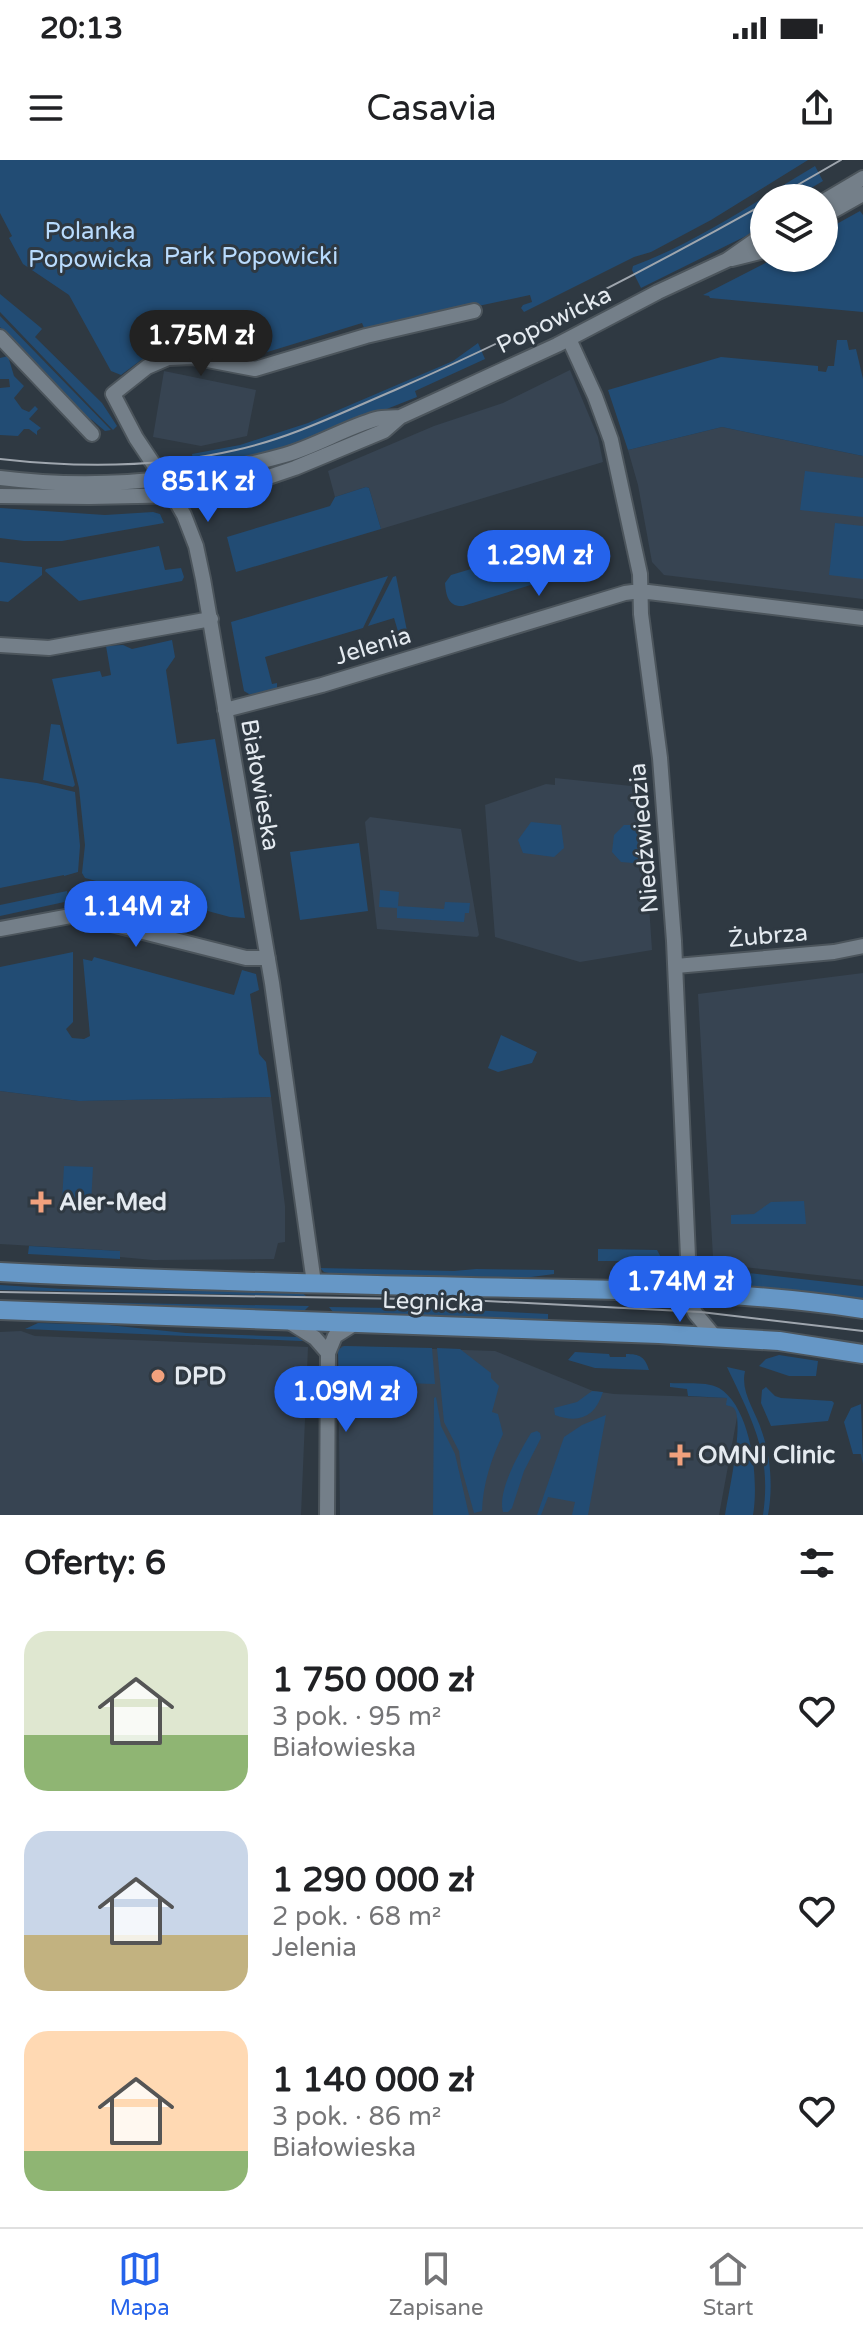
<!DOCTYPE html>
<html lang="pl">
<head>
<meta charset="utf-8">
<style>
  :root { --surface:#fff; --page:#f6f6f6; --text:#202124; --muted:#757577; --line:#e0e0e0; --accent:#2563eb }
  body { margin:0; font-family:"Varela Round",sans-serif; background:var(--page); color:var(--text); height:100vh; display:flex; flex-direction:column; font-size:30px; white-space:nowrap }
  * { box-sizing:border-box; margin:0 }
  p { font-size:26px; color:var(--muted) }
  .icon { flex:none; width:44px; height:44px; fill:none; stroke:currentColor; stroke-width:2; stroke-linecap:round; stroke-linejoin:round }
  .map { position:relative; height:1355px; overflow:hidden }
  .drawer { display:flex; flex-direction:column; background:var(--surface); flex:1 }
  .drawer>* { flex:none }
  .tools { position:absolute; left:750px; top:24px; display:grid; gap:16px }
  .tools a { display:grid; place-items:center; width:88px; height:88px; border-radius:50%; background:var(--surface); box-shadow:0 2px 6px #0004; font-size:40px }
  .price { position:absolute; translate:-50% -68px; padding:0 18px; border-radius:28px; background:var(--accent); color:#fff; font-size:26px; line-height:52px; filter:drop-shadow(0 2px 4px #0008) }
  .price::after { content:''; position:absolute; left:50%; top:48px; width:24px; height:18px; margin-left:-12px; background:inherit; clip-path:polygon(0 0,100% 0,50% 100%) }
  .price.selected { background:#222; color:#fff }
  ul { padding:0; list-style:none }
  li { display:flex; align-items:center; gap:24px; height:200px; padding:0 24px }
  li span { display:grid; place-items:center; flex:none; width:224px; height:160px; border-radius:24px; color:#555 }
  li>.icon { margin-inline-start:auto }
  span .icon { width:96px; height:96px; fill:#fffc; stroke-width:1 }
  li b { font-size:34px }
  h2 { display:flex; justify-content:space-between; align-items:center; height:96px; padding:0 24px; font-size:34px }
  .status { display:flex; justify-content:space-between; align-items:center; height:56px; padding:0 40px; background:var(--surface); direction:ltr }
  .status svg { height:22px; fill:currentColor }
  header { display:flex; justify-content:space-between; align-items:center; height:104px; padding:0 24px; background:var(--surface); font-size:36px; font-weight:600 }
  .dock { display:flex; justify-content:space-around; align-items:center; height:112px; border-top:2px solid var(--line); background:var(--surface); font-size:22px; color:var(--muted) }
  .dock a { display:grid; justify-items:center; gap:4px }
  .dock .selected { color:var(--accent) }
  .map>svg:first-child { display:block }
  .built { fill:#374452 }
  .green { fill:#224c74 }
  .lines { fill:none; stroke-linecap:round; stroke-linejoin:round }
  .minor-casing { stroke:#4c555c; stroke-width:18 }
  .major-casing { stroke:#4c555c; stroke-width:22 }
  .minor { stroke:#747f89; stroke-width:14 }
  .major { stroke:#6697c6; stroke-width:18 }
  .tram { stroke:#9fa6ae; stroke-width:2 }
  .poi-dot { fill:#f1a17d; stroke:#2f3942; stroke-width:3 }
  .labels { text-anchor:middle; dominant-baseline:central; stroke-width:6; stroke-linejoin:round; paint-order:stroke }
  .park-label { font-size:24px; fill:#b9dbfd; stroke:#2f3942 }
  .street-label { font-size:24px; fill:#e4eaf0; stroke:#2f3942 }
  .poi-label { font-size:24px; font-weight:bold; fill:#e4eaf0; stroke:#2f3942; text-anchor:start }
</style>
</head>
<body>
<div class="status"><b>20:13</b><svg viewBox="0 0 49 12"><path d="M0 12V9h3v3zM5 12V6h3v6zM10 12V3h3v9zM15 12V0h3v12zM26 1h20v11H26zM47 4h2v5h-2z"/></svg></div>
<header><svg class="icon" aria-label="menu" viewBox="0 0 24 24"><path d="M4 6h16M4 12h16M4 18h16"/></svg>Casavia<svg class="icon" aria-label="share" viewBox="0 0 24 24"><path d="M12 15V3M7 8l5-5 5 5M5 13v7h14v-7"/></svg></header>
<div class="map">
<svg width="863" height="1355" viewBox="0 0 863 1355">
  <rect width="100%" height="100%" fill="#2f3942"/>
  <!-- built -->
  <path class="built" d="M570 210 598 277 603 302 381 369 369 328 366 327 335 337 328 311 434 266 503 243Z
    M164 211 256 230 247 276 201 286 153 277Z
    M722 267 863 296V439L664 415 652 402 638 325 628 290Z
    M555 618 641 627 652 790 580 802 495 777 485 645 546 624 555 625Z
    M370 657 461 669 479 775 477 777 377 769 365 662Z
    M863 813V1120L725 1105 713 1097 698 834Z
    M0 931 79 941 271 937 285 1046V1082L278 1083 274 1099 153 1100 120 1097V1091L0 1084Z
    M21 1171 35 1176 308 1187 301 1355H0V1172Z
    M342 1186 495 1191 593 1231 614 1234 730 1238 738 1252 719 1355H340L338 1190Z"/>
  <!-- green -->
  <path class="green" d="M0 0H808L711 60 651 92 634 97 524 152 521 148 523 145 532 142 530 135 365 170 362 163 261 194 249 195 211 187 209 195C184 190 166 187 144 202L141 200 121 215 111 211 69 135 23 104 9 78 12 76 0 53Z
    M815 6 823 21 794 38H764V55L753 61 757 68 748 75 641 128 632 110 633 106C698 82 756 41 815 6Z
    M860 51 863 55V152L710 138 709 136 703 135 775 98H824V71Z
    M0 134 40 167 42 169 35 177 102 243 117 266 113 270 0 152Z
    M0 156 111 270 105 271 92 260 81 255 0 167Z
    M837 180H847L849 190 856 189 863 219V296L722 267 628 290 608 230 721 197 818 206V211L826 212 828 206H834Z
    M478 183 485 199 415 231 417 237 291 287 195 310 192 294 240 285 308 263 453 201Z
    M8 196 14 216 24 226 14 238 22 249 29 252 35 246 38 249 29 259 41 268 37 271V275L29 269H24L18 276 0 275V228L10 227 9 219H0V198Z
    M805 311 863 318V357L800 350Z
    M366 327 369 328 381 369 236 412 227 377 330 346 335 337Z
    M0 348 105 355 153 352 160 354 164 363 62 381H24L0 378Z
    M835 363 863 366V419L829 415Z
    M570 379 577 383 582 401 576 411 463 446C448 447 446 435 445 423L451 415Z
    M159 386 165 410 181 408 184 417 182 421 79 441 45 411 46 409Z
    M0 402 42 407V415L8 442 0 441Z
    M388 416 363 468 265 497 272 524 277 523V533L249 534 244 531 231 462Z
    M396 416 408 476 400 478 394 458 368 466 393 417Z
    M172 480 175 497 166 510 177 584 215 579 232 675 245 758 230 757 85 718 82 713 85 685 79 628 52 519 100 511 102 517 111 515 106 486 123 485 132 489Z
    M51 564 60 565 75 625 73 627 43 620Z
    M0 618 37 623 75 632 80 686 78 712 64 716V715L0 728Z
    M531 662 561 665 564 688 554 697 523 693 518 680Z
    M624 665H637L638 699 633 703 621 702 612 692 614 675Z
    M359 683 368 751 300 760 290 692Z
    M85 730V733L194 762 192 771 82 741 81 731Z
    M380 730 399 732 398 746 444 749 445 742 470 743 469 753H465L464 762 397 758V748L379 747Z
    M67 731 69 741 0 756V745Z
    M73 792V862L66 869 72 878 84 879 90 876 83 799 92 801 94 797 234 835 242 810 256 814 259 830 250 834 259 894 266 902 271 937 79 941 0 931V807Z
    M501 875 537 892 532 903 498 912 488 908Z
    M64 1006 93 1007 91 1044 62 1042Z
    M804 1041 806 1064H731V1055L754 1054 771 1042Z
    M29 1086 120 1091V1099L28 1094Z
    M598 1089 657 1090 663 1101H598Z
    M320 1108 454 1111 476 1109 554 1110V1114L524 1118 333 1114 324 1112Z
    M722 1110 863 1126V1139L714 1122 705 1114Z
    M0 1125 63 1129 301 1132 306 1136 0 1130Z
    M0 1141 309 1146 302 1153Z
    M329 1147 449 1149 548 1154V1161L338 1154 333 1152Z
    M38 1163 108 1165 186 1173 297 1177 309 1180 301 1181 25 1169Z
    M344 1186 432 1188 435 1224 339 1221 338 1190Z
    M437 1188 460 1189 491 1213V1218L499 1226 492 1252 498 1254 503 1274C491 1299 483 1324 482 1351L474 1353 461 1306 459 1291 444 1262Z
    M575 1192 609 1194 610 1197H626V1194C640 1194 645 1197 649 1210L595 1208 568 1200Z
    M779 1195 818 1201 816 1216H789L759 1206 766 1199Z
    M727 1207 745 1211C740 1233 756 1251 762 1272 771 1298 773 1328 768 1355H763C772 1294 752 1260 727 1207Z
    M670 1223C684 1224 707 1221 719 1228 752 1248 759 1321 753 1355H725C729 1331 742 1272 736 1252 734 1246 732 1247 726 1245L727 1238 688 1236 687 1229 670 1227Z
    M766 1227 775 1236 781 1238 832 1241 834 1243 828 1261 771 1266 761 1243 762 1230Z
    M592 1231 603 1232C595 1257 579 1264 555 1255L554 1248 577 1242Z
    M436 1237 441 1266 455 1294 469 1355H433L434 1238Z
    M861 1244 863 1304 861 1294H853L844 1262 851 1248Z
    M606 1255 588 1355H572L575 1342 548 1337 541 1355H537L564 1277 582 1265Z
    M537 1271 540 1273 541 1278 524 1311 512 1348 508 1352H503C497 1331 520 1291 531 1273Z"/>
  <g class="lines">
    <defs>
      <path id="minor" d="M824 41 863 18
        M824 56 863 34
        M732 99 764 91
        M0 177 92 274
        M569 179 595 236 611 280 640 414 641 454 660 598 674 781 690 1142 695 1153 715 1177
        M0 318C96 330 192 321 285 295 316 286 345 268 376 259 384 257 393 258 400 257
        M0 336 89 337 186 335 212 331 254 322 295 308 384 271 400 257 557 185 658 132 727 100 764 74
        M0 485 49 488 211 459
        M225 550 322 525 625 433 640 431 863 458
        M0 769 76 755 246 798H268
        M676 806 834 792 863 786
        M314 1123 272 823 203 419 196 386 184 355 164 320 136 278 113 234 147 207 168 198 192 197 255 209 366 176 474 151
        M288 1161 315 1178 328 1193
        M327 1355 328 1193 335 1176 354 1164"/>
      <path id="major" d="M0 1112C157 1120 314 1124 471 1127 602 1130 733 1129 863 1149
        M0 1150 659 1174 779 1181 863 1194"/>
    </defs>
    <!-- minor casing -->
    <use href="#minor" class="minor-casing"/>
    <!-- major casing -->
    <use href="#major" class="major-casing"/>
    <!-- minor -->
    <use href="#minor" class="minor"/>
    <!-- major -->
    <use href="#major" class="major"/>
    <!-- tram -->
    <path class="tram" d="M775 38 841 0
      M0 299C79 308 158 308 236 290 291 278 343 252 395 230 521 175 644 111 764 44
      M0 1132 467 1140 701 1152 863 1171"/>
  </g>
  <!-- markers -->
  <g class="poi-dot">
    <path d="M37 1030h8v8h8v8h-8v8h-8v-8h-8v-8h8z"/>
    <circle cx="158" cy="1216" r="8"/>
    <path d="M676 1283h8v8h8v8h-8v8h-8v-8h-8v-8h8z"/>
  </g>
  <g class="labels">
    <!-- park labels -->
    <g class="park-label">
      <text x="90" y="71">Polanka<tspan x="90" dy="28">Popowicka</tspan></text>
      <text x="251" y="96">Park Popowicki</text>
    </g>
    <!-- street labels -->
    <g class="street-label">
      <text transform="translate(554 160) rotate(-26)">Popowicka</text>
      <text transform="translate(373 486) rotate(-17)">Jelenia</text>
      <text transform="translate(260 625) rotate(80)">Białowieska</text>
      <text transform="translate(644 678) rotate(-95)">Niedźwiedzia</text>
      <text transform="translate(768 776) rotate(-5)">Żubrza</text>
      <text transform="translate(433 1142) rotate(2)">Legnicka</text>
    </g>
    <!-- poi labels -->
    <g class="poi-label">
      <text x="59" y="1042">Aler-Med</text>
      <text x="174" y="1216">DPD</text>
      <text x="698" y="1295">OMNI Clinic</text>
    </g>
  </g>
</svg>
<div class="tools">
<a><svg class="icon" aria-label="layers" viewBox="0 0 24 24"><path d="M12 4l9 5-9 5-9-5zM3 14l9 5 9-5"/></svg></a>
</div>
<b class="price selected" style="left:201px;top:218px">1.75M zł</b>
<b class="price" style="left:208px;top:364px">851K zł</b>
<b class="price" style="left:539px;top:438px">1.29M zł</b>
<b class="price" style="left:136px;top:789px">1.14M zł</b>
<b class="price" style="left:680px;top:1164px">1.74M zł</b>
<b class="price" style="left:346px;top:1274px">1.09M zł</b>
</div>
<section class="drawer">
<h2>Oferty: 6<svg class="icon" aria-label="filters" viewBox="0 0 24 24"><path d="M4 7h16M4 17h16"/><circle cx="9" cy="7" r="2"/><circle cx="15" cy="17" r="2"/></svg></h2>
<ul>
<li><span style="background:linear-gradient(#dfe7d0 65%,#8fb573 0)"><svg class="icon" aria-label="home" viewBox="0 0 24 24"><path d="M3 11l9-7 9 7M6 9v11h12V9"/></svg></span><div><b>1 750 000 zł</b><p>3 pok. · 95 m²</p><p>Białowieska</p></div><svg class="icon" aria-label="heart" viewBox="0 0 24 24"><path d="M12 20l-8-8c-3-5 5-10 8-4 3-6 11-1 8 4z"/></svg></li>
<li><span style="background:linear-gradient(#c9d6e8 65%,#c2b280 0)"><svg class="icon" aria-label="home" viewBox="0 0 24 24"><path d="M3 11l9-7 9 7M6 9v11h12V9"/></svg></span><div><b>1 290 000 zł</b><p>2 pok. · 68 m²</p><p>Jelenia</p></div><svg class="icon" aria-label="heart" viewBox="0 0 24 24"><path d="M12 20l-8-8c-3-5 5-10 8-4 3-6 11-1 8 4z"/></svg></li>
<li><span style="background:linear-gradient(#ffd9b3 75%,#8fb573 0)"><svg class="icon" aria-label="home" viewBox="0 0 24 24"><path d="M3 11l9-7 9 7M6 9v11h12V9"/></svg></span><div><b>1 140 000 zł</b><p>3 pok. · 86 m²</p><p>Białowieska</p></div><svg class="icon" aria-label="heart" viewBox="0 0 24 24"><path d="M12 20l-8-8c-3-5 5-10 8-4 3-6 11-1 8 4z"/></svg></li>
</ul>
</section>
<nav class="dock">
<a class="selected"><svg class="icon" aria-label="map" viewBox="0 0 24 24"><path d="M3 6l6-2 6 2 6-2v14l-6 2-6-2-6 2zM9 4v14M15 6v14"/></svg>Mapa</a>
<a><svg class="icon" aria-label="saved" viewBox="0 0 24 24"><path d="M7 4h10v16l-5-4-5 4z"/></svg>Zapisane</a>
<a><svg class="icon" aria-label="home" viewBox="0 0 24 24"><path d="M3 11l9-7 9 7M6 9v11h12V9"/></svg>Start</a>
</nav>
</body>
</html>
